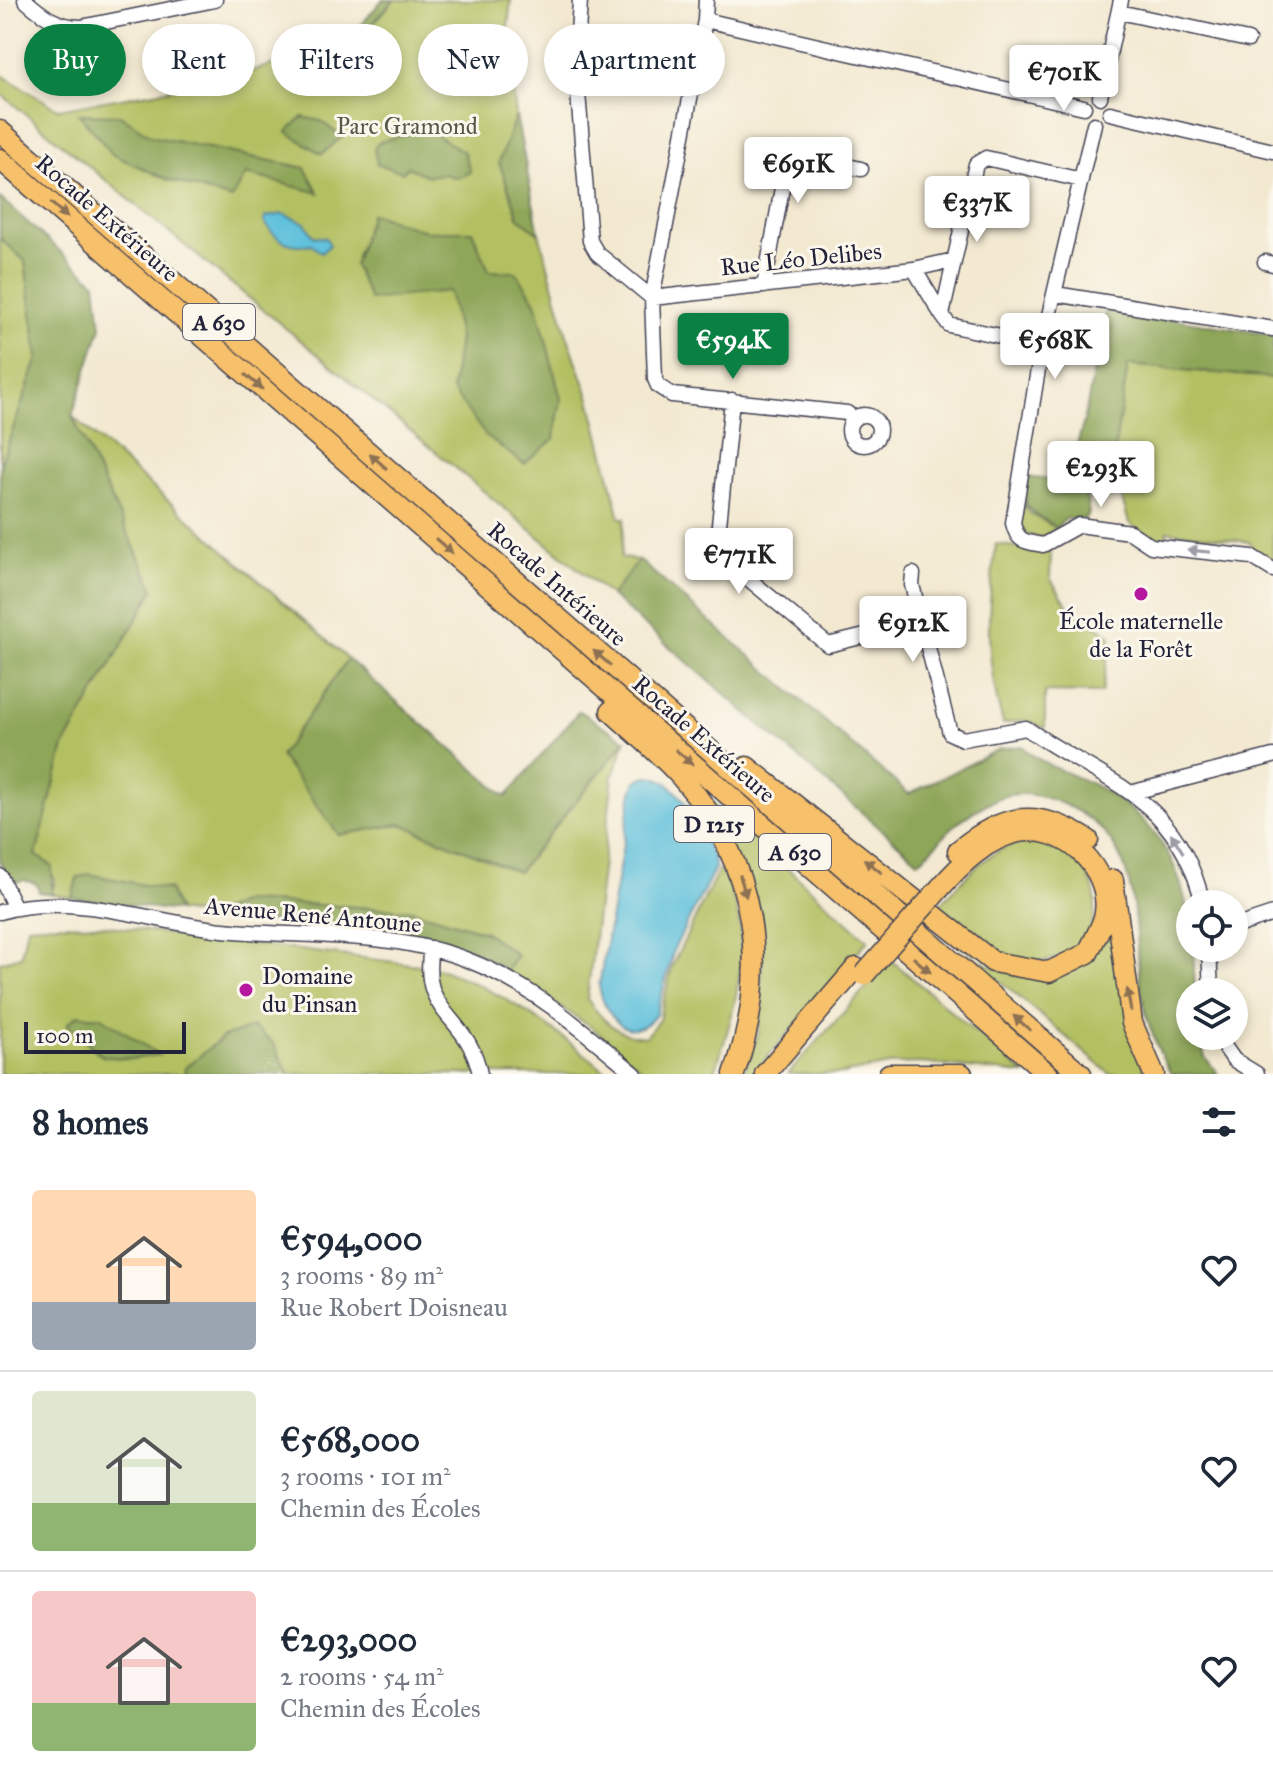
<!DOCTYPE html>
<html lang="en">
<head>
<meta charset="utf-8">
<style>
  :root { --surface:#fff; --page:#f2f2f3; --text:#1f2937; --muted:#747a83; --line:#e0e1e3; --accent:#0b8043 }
  body { margin:0; font-family:"IM FELL Great Primer",serif; background:var(--page); color:var(--text); height:100vh; display:flex; flex-direction:column; font-size:30px; white-space:nowrap }
  * { box-sizing:border-box; margin:0 }
  p { font-size:26px; color:var(--muted) }
  .icon { flex:none; width:44px; height:44px; fill:none; stroke:currentColor; stroke-width:2; stroke-linecap:round; stroke-linejoin:round }
  .map { position:relative; height:1074px; overflow:hidden }
  .sheet { display:flex; flex-direction:column; background:var(--surface); flex:1 }
  .sheet>* { flex:none }
  .banner { position:absolute; left:24px; top:24px; width:800px; height:72px; display:flex; gap:16px }
  .buttons { position:absolute; left:1176px; top:890px; display:grid; gap:16px }
  .buttons a { display:grid; place-items:center; width:72px; height:72px; border-radius:50%; background:var(--surface); box-shadow:0 4px 12px #0003; font-size:40px }
  .scale { position:absolute; left:24px; bottom:20px; width:162px; box-sizing:border-box; padding-left:8px; border:4px solid #22223b; border-top:0; font-size:22px; line-height:28px; white-space:nowrap; color:#22223b; -webkit-text-stroke:6px #fbf7ec; paint-order:stroke }
  .price { position:absolute; translate:-50% -68px; padding:0 18px; border-radius:8px; background:#fff; color:#222; font-size:26px; line-height:52px; filter:drop-shadow(0 2px 4px #0008) }
  .price::after { content:''; position:absolute; left:50%; top:48px; width:24px; height:18px; margin-left:-12px; background:inherit; clip-path:polygon(0 0,100% 0,50% 100%) }
  .price.active { background:var(--accent); color:#fff }
  ul { padding:0; list-style:none }
  li { display:flex; align-items:center; gap:24px; height:200px; padding:0 32px }
  li+li { border-top:2px solid var(--line) }
  li span { display:grid; place-items:center; flex:none; width:224px; height:160px; border-radius:8px; color:#555 }
  li>.icon { margin-inline-start:auto }
  span .icon { width:96px; height:96px; fill:#fffc; stroke-width:1 }
  li b { font-size:34px }
  h2 { display:flex; justify-content:space-between; align-items:center; height:96px; padding:0 32px; font-size:34px }
  .tag { padding:0 28px; border-radius:36px; background:var(--surface); box-shadow:0 4px 12px #0003; font-size:28px; line-height:72px }
  .tag.active { background:var(--accent); color:#fff }
  .map>svg:first-child { display:block }
  .green { fill:#b3c062; stroke:#6a714e; stroke-width:2 }
  .forest { fill:#8ea658; stroke:#58644a; stroke-width:2 }
  .water { fill:#5dc0db; stroke:#40718b; stroke-width:2 }
  .lines { fill:none; stroke-linecap:round; stroke-linejoin:round }
  .minor-casing { stroke:#414052; stroke-width:17 }
  .highway-casing { stroke:#414052; stroke-width:23 }
  .minor { stroke:#fff; stroke-width:14 }
  .highway { stroke:#f7c06b; stroke-width:20 }
  .highway-bridge-casing { stroke:#414052; stroke-width:23; stroke-linecap:butt }
  .highway-bridge { stroke:#f7c06b; stroke-width:20 }
  .oneway { fill:#8c7153 }
  .oneway2 { fill:#9c9ca7 }
  .poi-dot { fill:#b5179e; stroke:#fbf7ec; stroke-width:3 }
  .labels { text-anchor:middle; dominant-baseline:central; stroke-width:6; stroke-linejoin:round; paint-order:stroke }
  .shield { fill:#fbf7ec; stroke:#636270; stroke-width:2 }
  .shield-label { font-size:22px; font-weight:bold; fill:#22223b }
  .park-label { font-size:24px; fill:#555949; stroke:#fbf7ec }
  .street-label { font-size:24px; fill:#22223b; stroke:#fbf7ec }
  .poi-label { font-size:24px; fill:#22223b; stroke:#fbf7ec }
</style>
</head>
<body>
<div class="map">
<svg width="1273" height="1074" viewBox="0 0 1273 1074">
  <rect width="100%" height="100%" fill="#fbf7ec"/>
  <filter id="ink" filterUnits="userSpaceOnUse"><feTurbulence type="fractalNoise" baseFrequency=".0125" numOctaves="2"/><feDisplacementMap in="SourceGraphic" scale="16" xChannelSelector="R" yChannelSelector="G"/><feConvolveMatrix kernelMatrix="1 2 1 2 8 2 1 2 1" color-interpolation-filters="sRGB"/></filter>
  <filter id="wash" filterUnits="userSpaceOnUse"><feTurbulence type="fractalNoise" baseFrequency=".006" numOctaves="4" result="noise"/><feDisplacementMap in="SourceGraphic" scale="32" xChannelSelector="R" yChannelSelector="G"/><feGaussianBlur stdDeviation="1.8" result="paint"/><feColorMatrix in="noise" values="0 0 0 0 0 0 0 0 0 0 0 0 0 0 0 0 0 1.4 0 .05"/><feComposite in="paint" operator="in"/></filter>
  <g filter="url(#wash)">
    <rect width="100%" height="100%" fill="#f3e9d1"/>
    <!-- green -->
    <path class="green" d="M394 0H511L507 37 516 115 499 162 519 218 539 233 567 335 590 399 620 518H625L621 558 639 560 611 596 0 93V74L58 109C152 92 249 81 337 40 364 39 378 19 394 0Z
      M0 238 25 261 38 358 0 466Z
      M1128 365 1273 378V559L1253 549 1249 542 1167 531 1166 543 1149 538 1129 523 1112 464Z
      M72 416 348 659 281 756 339 835 401 824 518 872 626 740 613 776 587 999C603 1021 616 1035 645 1037L659 1020 672 966 719 869C760 929 735 1011 714 1074H648L594 1029 506 971 517 955 485 932 412 910 245 901 212 916 178 911 169 889 77 878 72 898 52 894 55 879 36 855 64 746 154 589Z
      M1024 502 1028 512 1056 528 1044 538 1026 535 1020 522Z
      M996 544 1051 552 1050 578 1069 607 1111 636 1102 693 1045 692V728L1025 720 1003 724C984 655 987 613 996 544Z
      M707 797 868 940 753 1074H743L759 1032 762 963Z
      M1024 840C1126 849 1111 970 1026 961 992 957 963 928 938 907 964 878 986 851 1024 840Z
      M1111 922 1145 1074H1110L967 953C995 969 1017 979 1050 978Z
      M58 924 100 925 434 967C501 989 555 1029 609 1074H0V962L21 956 27 926Z
      M891 960 1025 1074 921 1063 894 1064 841 1074H788Z"/>
    <!-- forest -->
    <path class="forest" d="M382 0H394L359 38 337 40 362 24Z
      M79 114 120 115 151 136 305 168 319 193 246 174 232 199 166 179 113 155Z
      M516 115 539 233 519 218 499 162Z
      M302 117 321 121 342 137 322 154 287 132Z
      M426 129 464 152 470 172 458 178 445 174 428 176 407 167 403 172 377 164 374 148 379 142Z
      M0 198 96 283 101 327 72 416 154 589 64 746 36 855 52 866V894L39 892 37 884 24 880 12 883 0 862V466L38 358 25 261 0 238Z
      M371 213 426 231H472L489 271 516 272 536 302 561 399 554 439 524 464 486 436 452 390 459 337 449 291 370 300 354 265Z
      M1106 308 1273 335V378L1128 365 1112 464 1084 480 1089 514 1084 519H1066L1056 528C1029 506 1021 517 1028 477L1066 482 1084 421Z
      M639 560 909 794 999 749 1022 746C1042 766 1067 772 1092 784 1159 818 1190 874 1190 948H1193L1195 992H1190V1036H1199L1205 1057 1218 1074H1171C1155 1046 1144 1014 1140 982 1132 909 1142 834 1058 802 1039 795 1019 790 999 798 983 805 966 815 953 827 940 838 933 852 918 861L611 596Z
      M348 659 506 797 579 711 626 740 518 872 401 824 339 835 280 756Z
      M89 874 169 890 178 911 72 898 77 878Z
      M245 901 412 910 485 932 517 955 506 971 474 951 427 934 212 916Z
      M78 1015 102 1017 159 1055 131 1059 102 1056 67 1024Z
      M253 1027 273 1043 289 1074H184L185 1068 223 1037Z"/>
    <!-- water -->
    <path class="water" d="M283 214 305 223 313 236 326 238 330 245 321 253 311 244C289 248 275 240 264 221L266 217Z
      M646 776C681 775 699 832 714 859L715 868 674 949 656 1015C629 1048 604 1015 599 986L632 792 636 781Z"/>
  </g>
  <g filter="url(#ink)">
    <g class="lines">
      <defs>
        <path id="minor" d="M25 0C43 16 56 26 81 27L215 0
          M580 0 576 68 590 241 597 253 652 298
          M706 0 705 20 652 298 655 379 658 386 672 395 847 413 854 419
          M1119 12 1248 40
          M705 20 1084 107
          M1100 97 1121 0
          M1110 113 1273 151
          M1094 124 1042 345 1013 523C1017 542 1025 542 1043 545L1079 525 1130 532 1151 546 1252 557 1273 570
          M1265 262 1273 264
          M914 269 942 315
          M764 286 787 161 799 155 861 169
          M1055 294 1273 329
          M652 298 914 269 954 260
          M1042 345 949 325 942 315 976 164 986 158 1081 180
          M732 400 717 544 721 556 828 645 922 622
          M849 430a15 15 0 1 1 30 0a15 15 0 1 1-30 0Z
          M913 574 912 585 950 733 963 739 1026 728C1105 783 1178 796 1203 904
          M1134 792 1273 756
          M0 876 15 908
          M0 912C70 891 152 922 223 930 304 938 393 930 470 961 532 985 585 1032 635 1074
          M1234 927 1273 914
          M431 948C419 1017 468 1013 480 1074
          M1209 948 1211 992
          M1217 1036 1234 1060 1257 1074"/>
        <path id="highway" d="M0 131 1081 1074
          M0 159 1048 1074
          M611 711C635 733 661 754 682 778 757 863 771 970 734 1074
          M747 767 993 962 1049 972 1088 953C1093 941 1103 926 1105 913 1111 868 1065 824 1019 832 987 838 960 865 940 888
          M958 851C1003 813 1038 808 1088 840
          M1113 880 1132 1023 1154 1074
          M765 1074 856 968
          M889 1074H962"/>
      </defs>
      <!-- minor casing -->
      <use href="#minor" class="minor-casing"/>
      <!-- highway casing -->
      <use href="#highway" class="highway-casing"/>
      <!-- minor -->
      <use href="#minor" class="minor"/>
      <!-- highway -->
      <use href="#highway" class="highway"/>
      <defs>
        <path id="highway-bridge" d="M864 975 940 888"/>
      </defs>
      <!-- highway-bridge casing -->
      <use href="#highway-bridge" class="highway-bridge-casing"/>
      <!-- highway-bridge -->
      <use href="#highway-bridge" class="highway-bridge"/>
    </g>
    <!-- one-way arrows -->
    <defs><path id="oneway-solid" d="M-6-.8H1V-3.2L6.5 0L1 3.2V.8H-6Z" transform="scale(2)"/></defs>
    <g class="oneway">
      <use href="#oneway-solid" transform="translate(59 210) rotate(41)"/>
      <use href="#oneway-solid" transform="translate(254 382) rotate(41)"/>
      <use href="#oneway-solid" transform="translate(378 461) rotate(-138)"/>
      <use href="#oneway-solid" transform="translate(444 546) rotate(41)"/>
      <use href="#oneway-solid" transform="translate(602 658) rotate(-139)"/>
      <use href="#oneway-solid" transform="translate(684 757) rotate(41)"/>
      <use href="#oneway-solid" transform="translate(873 866) rotate(-142)"/>
      <use href="#oneway-solid" transform="translate(743 886) rotate(74)"/>
      <use href="#oneway-solid" transform="translate(922 965) rotate(41)"/>
      <use href="#oneway-solid" transform="translate(1129 1000) rotate(-99)"/>
      <use href="#oneway-solid" transform="translate(1022 1023) rotate(-139)"/>
    </g>
    <g class="oneway2">
      <use href="#oneway-solid" transform="translate(1199 551) rotate(-174)"/>
      <use href="#oneway-solid" transform="translate(1177 843) rotate(-122)"/>
    </g>
  </g>
  <!-- markers -->
  <g class="poi-dot">
    <circle cx="1141" cy="594" r="8"/>
    <circle cx="246" cy="990" r="8"/>
  </g>
  <g class="labels">
    <!-- shield labels -->
    <g class="shield">
      <rect x="183" y="304" width="72" height="36" rx="6"/>
      <rect x="674" y="806" width="80" height="36" rx="6"/>
      <rect x="759" y="834" width="72" height="36" rx="6"/>
    </g>
    <g class="shield-label">
      <text x="219" y="322">A 630</text>
      <text x="714" y="824">D 1215</text>
      <text x="795" y="852">A 630</text>
    </g>
    <!-- park labels -->
    <g class="park-label">
      <text x="407" y="126">Parc Gramond</text>
    </g>
    <!-- street labels -->
    <g class="street-label">
      <text transform="translate(107 218) rotate(41)">Rocade Extérieure</text>
      <text transform="translate(801 259) rotate(-6)">Rue Léo Delibes</text>
      <text transform="translate(557 584) rotate(41)">Rocade Intérieure</text>
      <text transform="translate(704 739) rotate(41)">Rocade Extérieure</text>
      <text transform="translate(313 915) rotate(5)">Avenue René Antoune</text>
    </g>
    <!-- poi labels -->
    <g class="poi-label">
      <text x="1141" y="621">École maternelle<tspan x="1141" dy="28">de la Forêt</tspan></text>
      <text x="262" y="976" text-anchor="start">Domaine<tspan x="262" dy="28">du Pinsan</tspan></text>
    </g>
  </g>
</svg>
<div class="buttons">
<a><svg class="icon" aria-label="locate" viewBox="0 0 24 24"><circle cx="12" cy="12" r="6"/><path d="M12 2v4M12 18v4M2 12h4M18 12h4"/></svg></a>
<a><svg class="icon" aria-label="layers" viewBox="0 0 24 24"><path d="M12 4l9 5-9 5-9-5zM3 14l9 5 9-5"/></svg></a>
</div>
<div class="scale">100 m</div>
<b class="price" style="left:1064px;top:113px">€701K</b>
<b class="price" style="left:798px;top:205px">€691K</b>
<b class="price" style="left:977px;top:244px">€337K</b>
<b class="price active" style="left:733px;top:381px">€594K</b>
<b class="price" style="left:1055px;top:381px">€568K</b>
<b class="price" style="left:1101px;top:509px">€293K</b>
<b class="price" style="left:739px;top:596px">€771K</b>
<b class="price" style="left:913px;top:664px">€912K</b>
<div class="banner">
<a class="tag active">Buy</a>
<a class="tag">Rent</a>
<a class="tag">Filters</a>
<a class="tag">New</a>
<a class="tag">Apartment</a>
</div>
</div>
<section class="sheet">
<h2>8 homes<svg class="icon" aria-label="filters" viewBox="0 0 24 24"><path d="M4 7h16M4 17h16"/><circle cx="9" cy="7" r="2"/><circle cx="15" cy="17" r="2"/></svg></h2>
<ul>
<li><span style="background:linear-gradient(#ffd9b3 70%,#9aa5b1 0)"><svg class="icon" aria-label="home" viewBox="0 0 24 24"><path d="M3 11l9-7 9 7M6 9v11h12V9"/></svg></span><div><b>€594,000</b><p>3 rooms · 89 m²</p><p>Rue Robert Doisneau</p></div><svg class="icon" aria-label="heart" viewBox="0 0 24 24"><path d="M12 20l-8-8c-3-5 5-10 8-4 3-6 11-1 8 4z"/></svg></li>
<li><span style="background:linear-gradient(#dfe7d0 70%,#8fb573 0)"><svg class="icon" aria-label="home" viewBox="0 0 24 24"><path d="M3 11l9-7 9 7M6 9v11h12V9"/></svg></span><div><b>€568,000</b><p>3 rooms · 101 m²</p><p>Chemin des Écoles</p></div><svg class="icon" aria-label="heart" viewBox="0 0 24 24"><path d="M12 20l-8-8c-3-5 5-10 8-4 3-6 11-1 8 4z"/></svg></li>
<li><span style="background:linear-gradient(#f6c9c9 70%,#8fb573 0)"><svg class="icon" aria-label="home" viewBox="0 0 24 24"><path d="M3 11l9-7 9 7M6 9v11h12V9"/></svg></span><div><b>€293,000</b><p>2 rooms · 54 m²</p><p>Chemin des Écoles</p></div><svg class="icon" aria-label="heart" viewBox="0 0 24 24"><path d="M12 20l-8-8c-3-5 5-10 8-4 3-6 11-1 8 4z"/></svg></li>
</ul>
</section>
</body>
</html>
